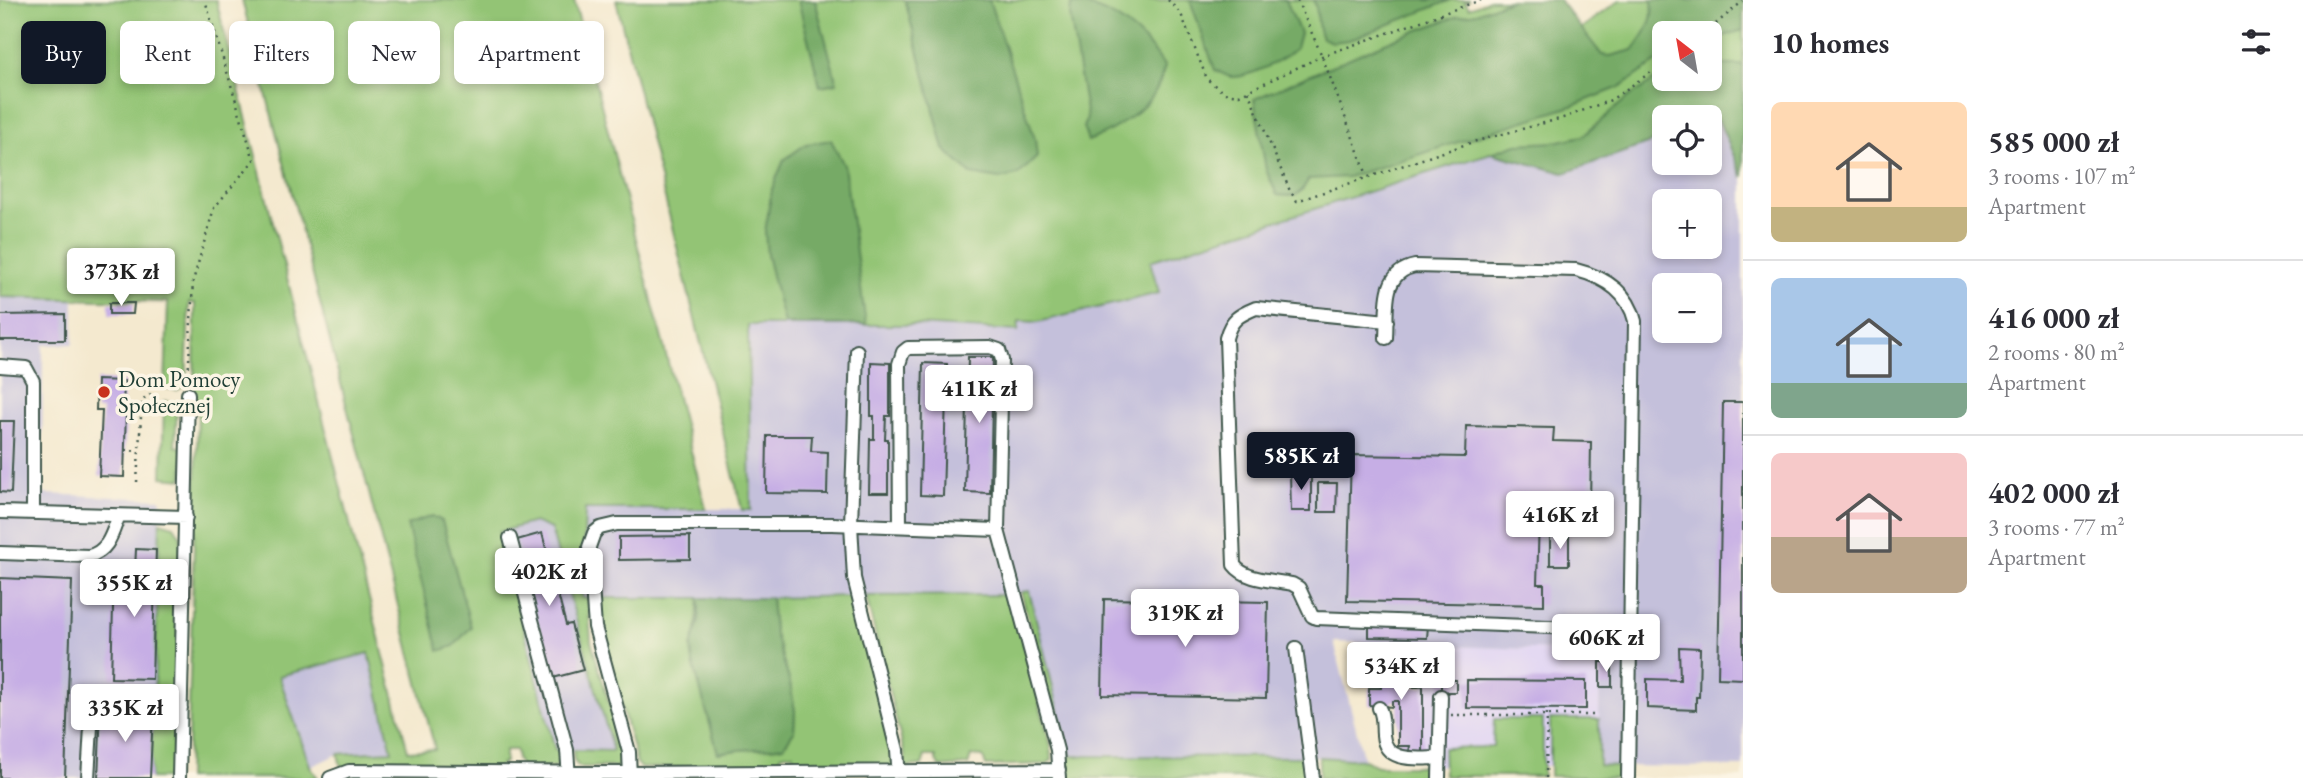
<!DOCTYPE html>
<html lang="en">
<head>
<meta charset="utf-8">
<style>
  :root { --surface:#fff; --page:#f7f7f7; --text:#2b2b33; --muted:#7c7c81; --line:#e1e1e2; --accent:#111827 }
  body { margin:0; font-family:"EB Garamond",serif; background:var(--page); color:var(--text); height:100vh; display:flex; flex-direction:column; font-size:26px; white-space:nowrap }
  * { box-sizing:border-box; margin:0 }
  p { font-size:23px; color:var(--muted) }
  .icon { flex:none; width:38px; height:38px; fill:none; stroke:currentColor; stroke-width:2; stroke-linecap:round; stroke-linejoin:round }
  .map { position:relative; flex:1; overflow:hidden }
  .side { display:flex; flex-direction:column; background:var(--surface); width:560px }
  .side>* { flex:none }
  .banner { position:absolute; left:21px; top:21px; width:665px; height:63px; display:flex; gap:14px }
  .needle { width:46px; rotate:329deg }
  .buttons { position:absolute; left:1652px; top:21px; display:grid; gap:14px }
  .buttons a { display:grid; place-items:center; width:70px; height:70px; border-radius:10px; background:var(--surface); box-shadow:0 4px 10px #0003; font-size:35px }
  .price { position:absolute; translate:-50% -60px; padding:0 16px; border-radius:7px; background:#fff; color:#222; font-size:23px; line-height:46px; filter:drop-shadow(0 2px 4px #0008) }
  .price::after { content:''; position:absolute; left:50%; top:42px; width:21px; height:16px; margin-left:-10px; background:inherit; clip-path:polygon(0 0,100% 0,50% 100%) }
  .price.on { background:var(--accent); color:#fff }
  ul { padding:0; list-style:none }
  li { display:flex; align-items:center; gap:21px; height:175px; padding:0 28px }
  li+li { border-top:2px solid var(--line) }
  li span { display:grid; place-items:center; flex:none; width:196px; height:140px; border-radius:10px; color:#555 }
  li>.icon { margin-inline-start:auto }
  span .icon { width:84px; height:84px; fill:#fffc; stroke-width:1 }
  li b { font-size:30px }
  h2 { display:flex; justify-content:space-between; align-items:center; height:84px; padding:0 28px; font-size:30px }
  .chip { padding:0 24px; border-radius:10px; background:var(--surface); box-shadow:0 4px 10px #0003; font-size:24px; line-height:63px }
  .chip.on { background:var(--accent); color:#fff }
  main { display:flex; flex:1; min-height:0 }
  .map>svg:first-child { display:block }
  .built { fill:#e0d4f4 }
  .industrial { fill:#c4c0db; fill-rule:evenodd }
  .green { fill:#93c475; stroke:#598054; stroke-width:2; fill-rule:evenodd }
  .forest { fill:#76aa66; stroke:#4a744d; stroke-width:2 }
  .building { fill:#c6aee5 }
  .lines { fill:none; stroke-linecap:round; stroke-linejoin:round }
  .minor-casing { stroke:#3f574b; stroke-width:16 }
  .path { stroke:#3f574b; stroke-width:2.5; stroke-dasharray:2 5; stroke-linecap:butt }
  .minor { stroke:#fff; stroke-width:12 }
  .poi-dot { fill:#c8321e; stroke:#fcf5e5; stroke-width:2.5 }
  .labels { text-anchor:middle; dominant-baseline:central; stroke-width:7; stroke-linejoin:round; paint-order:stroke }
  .poi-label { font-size:23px; fill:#1f3d34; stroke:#fcf5e5; text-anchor:start }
</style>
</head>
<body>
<main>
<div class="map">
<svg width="1743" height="778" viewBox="0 0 1743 778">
  <rect width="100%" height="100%" fill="#fcf5e5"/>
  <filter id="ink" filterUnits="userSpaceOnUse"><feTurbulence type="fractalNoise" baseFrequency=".0143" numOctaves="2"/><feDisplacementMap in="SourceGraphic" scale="14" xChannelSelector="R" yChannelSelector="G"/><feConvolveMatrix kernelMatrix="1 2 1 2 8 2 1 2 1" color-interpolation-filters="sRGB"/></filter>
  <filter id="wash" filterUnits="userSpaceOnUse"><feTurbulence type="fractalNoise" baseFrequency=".00686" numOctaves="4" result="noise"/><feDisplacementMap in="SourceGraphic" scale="28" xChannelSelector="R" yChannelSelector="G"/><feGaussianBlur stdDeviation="1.57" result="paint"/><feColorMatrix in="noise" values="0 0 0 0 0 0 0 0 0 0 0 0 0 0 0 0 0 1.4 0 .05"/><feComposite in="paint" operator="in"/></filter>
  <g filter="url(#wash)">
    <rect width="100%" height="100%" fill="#f4e9cf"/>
    <!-- built -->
    <path class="built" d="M1423 645 1590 651 1599 657 1600 662 1598 766H1423Z"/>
    <!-- industrial -->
    <path class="industrial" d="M1718 119 1743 177V767L1598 766 1600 662 1599 657 1590 651 1334 642 1364 760 1307 757 1070 756 1029 591 1002 597 582 598 585 509H751L748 325H917L1018 330V321L1038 322 1158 293 1150 261 1491 153 1564 173 1664 138V163H1710V122ZM1664 201H1710V247H1664ZM1664 285H1710V331H1664Z
      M0 297 74 299 73 344 43 345 42 457 44 494 161 499 150 778H0Z
      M534 522 551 528 614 751 555 750 499 531Z
      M369 653 392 752 338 754 310 767 279 675Z"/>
    <!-- green -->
    <path class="green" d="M0 0H216L408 751 435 749 242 0H574L706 509H585L582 598H588L591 641 623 751 622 760 618 767H579L574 761 573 750 613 751 551 529 534 522 499 532 555 750H562L561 761 555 767H522L517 760 516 750H505V762L497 768 341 767 338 754 392 751 369 653 279 676 310 766 318 778H187L198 413 194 398 195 303H189L186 385 177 390 165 388 168 302 0 297Z
      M616 0H1470L1465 2 1469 8 1490 0H1559L1580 29 1620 0H1743V177L1718 119 1710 122V117H1664V138L1564 173 1491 153 1150 261 1159 293 1038 322 1019 321 1018 331 917 325H748L751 510H742ZM1664 33H1710V79H1664Z
      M164 401 176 403 184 413 177 411 175 446 184 448 183 479 162 477Z
      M160 522 174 526 181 537 176 688 169 697 154 700Z
      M1029 591 1070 756 1307 757 1308 778H1065L1064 753 1021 592Z
      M1010 595 1051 746 1052 760 1046 764 986 766 983 757 971 756 968 765 940 767 936 761V756H925L922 765 905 767V756L866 596Z
      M852 596 893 757V768H799L794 762 793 753 780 755V761L777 767 640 768 637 763 601 631V598H699L696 631 718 753C740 748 762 750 784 745L794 731 795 711 790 683 774 631 771 598Z
      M153 712 166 716 173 724 174 778H150Z
      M1494 719H1543V776H1444L1443 748 1493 747Z
      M1550 719H1599V765L1617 766V778L1550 776Z
      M1319 757 1364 760 1377 766H1435V775L1424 778H1319Z"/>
    <!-- forest -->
    <path class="forest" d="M798 0H815L837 83 820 86Z
      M905 0H989L1035 139 1037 157 1018 175 999 179 971 174 944 149Z
      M1190 0H1286L1300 33 1296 48C1283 60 1249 78 1231 77 1226 76 1220 72 1215 70Z
      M1313 0H1451L1349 40 1332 42 1322 38C1315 24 1320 11 1313 0Z
      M1510 0H1559L1602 55 1610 56 1633 50C1645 35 1655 20 1652 0H1743V30L1718 38 1710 33 1697 31 1694 33H1664V57L1620 87 1572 106 1348 177 1309 179C1298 197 1298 197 1277 195L1266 170 1254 99 1399 37 1458 16 1476 13Z
      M1071 4C1110 5 1144 34 1165 67 1162 74 1161 81 1157 88 1146 111 1112 132 1088 141L1083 127 1087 118 1070 15Z
      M1710 58 1724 65H1743V177L1718 119 1710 122V117H1664V138L1564 173 1491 153 1517 144 1554 142 1583 136 1626 99 1664 74V79H1710Z
      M831 140 844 165 866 325 784 324 767 255 765 232 772 189 784 160 806 144Z
      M432 516 442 521 471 627 454 646 439 651 407 525Z
      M699 598H771L774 631 790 683 795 711 794 731 784 746C762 750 740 748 718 753L693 663 691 647 699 620Z"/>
    <g id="blocks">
      <!-- building -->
      <path class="building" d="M109 303H134L133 314H109Z
        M65 314V340H0V315Z
        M968 357H993L990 493 965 492Z
        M871 362 890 363V416H886L885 439H888V493H869L870 439H874V416H871Z
        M923 363 947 364 943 496 920 495Z
        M97 380 124 381 123 410H126L124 477 99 476 102 410H96Z
        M1723 402H1743V679L1718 678Z
        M0 421H14L11 493 0 492Z
        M1466 426 1554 428 1553 441 1591 442 1590 507 1553 506V521L1539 520 1537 584H1544V605L1347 601 1351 455 1465 457Z
        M767 436H812L811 451 828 452 827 494 766 493Z
        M1290 473H1311V511H1291Z
        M1318 483H1337L1336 512H1318Z
        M542 533 566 625 571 624 583 670 553 678 517 540Z
        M690 536V559L619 560V537Z
        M1550 536H1569V565H1550Z
        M136 549 156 550 152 679 111 678 114 571H135Z
        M0 578 72 581 65 778H0Z
        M1104 599 1268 602 1266 698 1102 695Z
        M1369 625 1428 626 1427 638 1369 637Z
        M1679 647 1700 648 1699 697H1696V710L1647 708V679L1680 680Z
        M1381 658H1407L1406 687H1423V753L1409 752 1410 746H1398V701H1392V707L1369 705V688H1381Z
        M1600 662H1612V687H1600Z
        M1441 680H1456V692H1441Z
        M1467 680 1586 681V709L1467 708Z
        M101 710 153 712 150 778H98Z"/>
    </g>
  </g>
  <g filter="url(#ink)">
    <use href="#blocks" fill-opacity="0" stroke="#3f574b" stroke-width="2"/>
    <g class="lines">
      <defs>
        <path id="minor" d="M1387 321 1256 308C1239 315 1231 319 1226 338L1234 565C1246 581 1274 580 1292 584L1299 588 1312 616 1316 618 1630 630
          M1386 338C1388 309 1380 273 1415 266L1576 270C1604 277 1628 291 1635 321L1628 778
          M857 351 851 524 854 578 897 750 899 778
          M0 366 26 368 33 381V513
          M0 512 186 517
          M900 526 899 364 903 352 908 348 990 347 999 350 1002 360 998 530
          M510 538 567 750 569 778
          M0 553 89 556C109 551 112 533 119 515
          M1296 648 1313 778
          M1379 708C1384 717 1382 726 1383 735 1385 764 1419 758 1439 758
          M88 778 92 710 98 705 104 704 181 708
          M179 778 188 394
          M330 778 349 771 630 773 1059 770
          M630 778 629 752 595 627 589 547 594 533 600 528 617 524H832L998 530 1057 750 1059 778
          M1439 778 1441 696"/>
      </defs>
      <!-- minor casing -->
      <use href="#minor" class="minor-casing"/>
      <!-- path -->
      <path class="path" d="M1168 0 1181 14 1207 79 1224 93 1239 95 1322 56 1481 0
        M1297 0 1322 56 1367 175
        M1705 33 1743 1
        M1248 91 1290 191 1297 201 1473 142 1563 118 1611 100 1664 63
        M188 381 193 281 214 208 254 160 205 0
        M125 450 139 451
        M137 482 142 400 152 393
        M1451 715H1595
        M1546 778 1547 708"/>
      <!-- minor -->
      <use href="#minor" class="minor"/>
    </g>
  </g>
  <!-- markers -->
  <circle class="poi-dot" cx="104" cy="392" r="7"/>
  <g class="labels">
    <!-- poi labels -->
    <g class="poi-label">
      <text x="118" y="379">Dom Pomocy<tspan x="118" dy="26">Społecznej</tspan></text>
    </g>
  </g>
</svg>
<div class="buttons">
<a><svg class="needle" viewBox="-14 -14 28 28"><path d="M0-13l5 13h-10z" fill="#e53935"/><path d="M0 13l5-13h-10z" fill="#7c7c81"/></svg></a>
<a><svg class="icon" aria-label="locate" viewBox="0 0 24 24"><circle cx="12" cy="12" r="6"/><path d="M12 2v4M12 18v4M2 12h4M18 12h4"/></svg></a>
<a>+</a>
<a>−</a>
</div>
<b class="price" style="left:121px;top:308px">373K zł</b>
<b class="price" style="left:979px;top:425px">411K zł</b>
<b class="price on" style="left:1301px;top:492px">585K zł</b>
<b class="price" style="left:1560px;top:551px">416K zł</b>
<b class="price" style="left:549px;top:608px">402K zł</b>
<b class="price" style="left:134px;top:619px">355K zł</b>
<b class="price" style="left:1185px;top:649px">319K zł</b>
<b class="price" style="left:1606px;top:674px">606K zł</b>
<b class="price" style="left:1401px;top:702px">534K zł</b>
<b class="price" style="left:125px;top:744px">335K zł</b>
<div class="banner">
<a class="chip on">Buy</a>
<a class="chip">Rent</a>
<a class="chip">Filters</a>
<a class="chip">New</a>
<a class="chip">Apartment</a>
</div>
</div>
<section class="side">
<h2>10 homes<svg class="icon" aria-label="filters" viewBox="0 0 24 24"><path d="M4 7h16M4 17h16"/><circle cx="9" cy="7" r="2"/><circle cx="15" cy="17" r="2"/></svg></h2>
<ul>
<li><span style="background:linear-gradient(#ffd9b3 75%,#c2b280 0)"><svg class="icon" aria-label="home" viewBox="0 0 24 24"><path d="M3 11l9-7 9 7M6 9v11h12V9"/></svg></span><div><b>585 000 zł</b><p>3 rooms · 107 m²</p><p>Apartment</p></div></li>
<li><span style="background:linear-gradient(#a9c7e8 75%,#7fa58c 0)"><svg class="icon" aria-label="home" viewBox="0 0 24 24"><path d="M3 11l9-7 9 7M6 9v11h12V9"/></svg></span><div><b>416 000 zł</b><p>2 rooms · 80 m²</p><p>Apartment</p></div></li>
<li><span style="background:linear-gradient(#f6c9c9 60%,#b9a48a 0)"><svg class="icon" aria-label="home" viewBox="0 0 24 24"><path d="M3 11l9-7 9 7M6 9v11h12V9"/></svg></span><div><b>402 000 zł</b><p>3 rooms · 77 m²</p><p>Apartment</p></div></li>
</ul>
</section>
</main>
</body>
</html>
